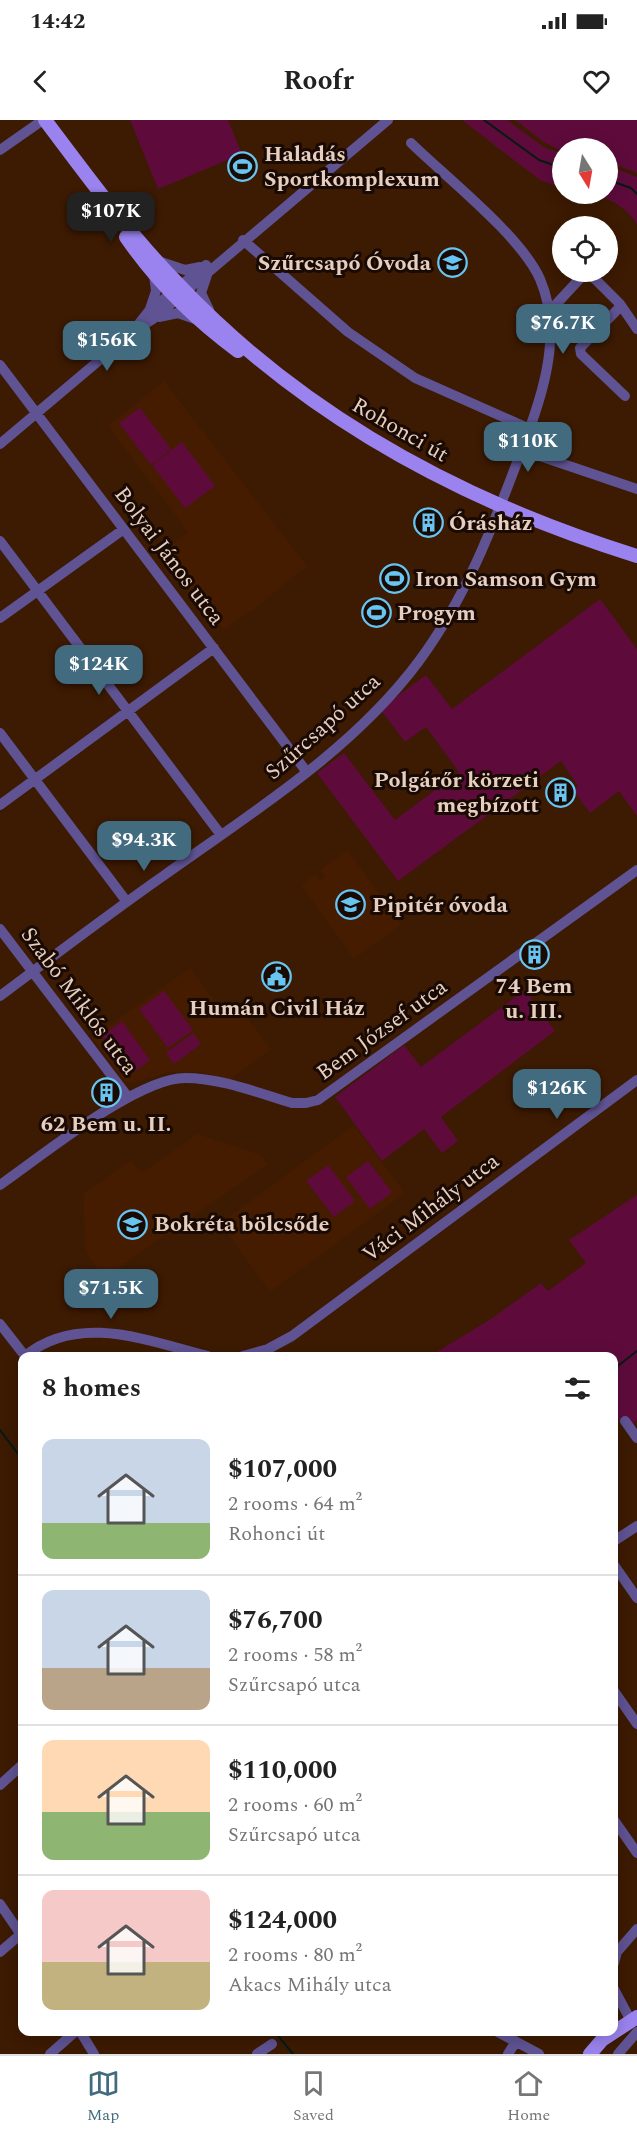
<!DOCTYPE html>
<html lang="en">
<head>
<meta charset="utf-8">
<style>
  :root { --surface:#fff; --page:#f2f2f2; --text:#222; --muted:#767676; --line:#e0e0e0; --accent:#426b7f }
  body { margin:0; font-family:Spectral,serif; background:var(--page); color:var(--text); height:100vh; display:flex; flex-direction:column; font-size:22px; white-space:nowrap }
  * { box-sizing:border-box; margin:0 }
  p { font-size:20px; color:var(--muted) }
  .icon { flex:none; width:33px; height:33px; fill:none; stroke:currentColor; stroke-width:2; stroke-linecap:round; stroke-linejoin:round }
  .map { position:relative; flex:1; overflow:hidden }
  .drawer { position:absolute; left:18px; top:1232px; width:600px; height:684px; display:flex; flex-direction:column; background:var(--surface); border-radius:12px; box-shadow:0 3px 15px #0003 }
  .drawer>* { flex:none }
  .needle { width:39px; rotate:169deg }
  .buttons { position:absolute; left:552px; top:18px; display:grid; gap:12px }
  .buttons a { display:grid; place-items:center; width:66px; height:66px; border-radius:50%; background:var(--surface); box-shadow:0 3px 15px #0003; font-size:30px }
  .price { position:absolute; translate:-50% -51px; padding:0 14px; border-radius:12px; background:var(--accent); color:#fff; font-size:20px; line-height:39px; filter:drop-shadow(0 2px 3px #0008) }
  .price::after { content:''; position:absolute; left:50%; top:36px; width:18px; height:14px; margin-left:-9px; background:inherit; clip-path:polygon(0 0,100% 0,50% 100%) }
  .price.current { background:#222; color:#fff }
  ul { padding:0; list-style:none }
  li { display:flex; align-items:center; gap:18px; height:150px; padding:0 24px }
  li+li { border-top:2px solid var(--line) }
  li span { display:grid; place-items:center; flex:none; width:168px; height:120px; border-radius:12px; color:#555 }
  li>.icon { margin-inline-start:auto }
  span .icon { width:72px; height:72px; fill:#fffc; stroke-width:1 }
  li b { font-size:26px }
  h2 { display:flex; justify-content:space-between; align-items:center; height:72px; padding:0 24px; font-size:26px }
  .status { display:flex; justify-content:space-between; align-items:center; height:42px; padding:0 30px; background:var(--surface); direction:ltr }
  .status svg { height:16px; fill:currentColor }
  header { display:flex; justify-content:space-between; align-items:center; height:78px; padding:0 24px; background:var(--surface); font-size:27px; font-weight:700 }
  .menu { display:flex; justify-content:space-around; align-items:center; height:84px; border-top:2px solid var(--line); background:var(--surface); font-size:16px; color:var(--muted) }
  .menu a { display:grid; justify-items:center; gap:3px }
  .menu .current { color:var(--accent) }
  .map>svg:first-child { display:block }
  .built { fill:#461c00 }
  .green { fill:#5e0b3c }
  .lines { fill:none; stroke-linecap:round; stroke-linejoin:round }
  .stream { stroke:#041b14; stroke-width:2 }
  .minor { stroke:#5f5393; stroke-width:10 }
  .major { stroke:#9a83ee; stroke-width:14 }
  .labels { text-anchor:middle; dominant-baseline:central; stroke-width:6; stroke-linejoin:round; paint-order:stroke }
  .poi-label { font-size:22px; font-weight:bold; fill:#e6cec0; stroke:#190a03; text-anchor:start }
  .street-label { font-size:22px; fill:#e6cec0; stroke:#190a03 }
</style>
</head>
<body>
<div class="status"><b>14:42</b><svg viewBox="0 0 49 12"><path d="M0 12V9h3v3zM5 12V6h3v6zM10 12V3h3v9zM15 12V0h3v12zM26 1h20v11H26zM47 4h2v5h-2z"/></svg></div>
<header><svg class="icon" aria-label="back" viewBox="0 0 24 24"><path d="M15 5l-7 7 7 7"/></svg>Roofr<svg class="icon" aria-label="heart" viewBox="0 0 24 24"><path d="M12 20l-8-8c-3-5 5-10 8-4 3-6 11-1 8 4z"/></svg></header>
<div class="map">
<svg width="637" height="1934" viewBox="0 0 637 1934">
  <rect width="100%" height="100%" fill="#3d1a02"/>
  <!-- built -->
  <path class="built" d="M164 261 307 446 252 491 250 490 224 510 163 432 188 412 108 306Z
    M348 730 401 805 354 839 301 765 315 754 320 761 325 757 320 750Z
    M190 848 226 897 239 888 271 929 230 960 200 952H170L129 963 124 961 92 917Z
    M354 1005 405 1073 270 1172 220 1103Z
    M197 1014 261 1035 268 1044 104 1158 86 1133 83 1074 131 1040 142 1053Z"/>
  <!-- green -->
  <path class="green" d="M130 0H228L242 34 158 69Z
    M462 0H507L545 28 562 33V68L540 60Z
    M515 0H637V53L608 42V28H562V31L545 23Z
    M608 45 637 57V105C627 87 613 81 595 74H608Z
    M140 288 171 329 151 345 119 303Z
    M182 322 215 366 185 388 152 345Z
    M600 479 637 529V696L619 671 590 693 573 670 578 666 561 641 398 761 317 653 344 633 395 700 459 652 426 607 405 622 380 589 426 555 452 589Z
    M525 870 555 911 441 997 458 1021 442 1033 424 1009 382 1041 335 977 404 925 421 947Z
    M164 871 193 910 168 928 139 889Z
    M122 901 150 940 130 955 102 916Z
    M193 913 201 924 174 944 166 933Z
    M368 1041 392 1072 370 1089 346 1057Z
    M328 1045 355 1081 334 1097 306 1061Z
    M637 1075V1300L627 1310 614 1294V1236H430L491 1199 541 1163 548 1171 586 1143 569 1120Z"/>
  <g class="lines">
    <!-- stream -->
    <path class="stream" d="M484 0 539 40 562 48
      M608 60 631 68 637 74
      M614 1249 637 1231
      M0 1310 22 1339
      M274 1911 293 1934"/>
    <!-- minor -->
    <path class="minor" d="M0 30 43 0
      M243 120 348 212 415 258 530 309
      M161 142 185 150 200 147
      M588 152 620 184 618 189 580 228 581 234 625 276
      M207 155 201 173 209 190
      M620 184 637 209
      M150 189 156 171 154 155
      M548 193 586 152
      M159 197 178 193 195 199
      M137 206 148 192 206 145
      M0 245 306 651
      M0 324 134 211 153 199 388 0
      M522 330 637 369
      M0 421 221 715
      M0 498 124 409
      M0 613 127 782
      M0 685 214 528
      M0 809 128 977
      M0 876C55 835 110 793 166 754 254 691 353 630 419 541 465 479 492 409 519 337 540 282 565 217 540 159 521 116 447 58 411 23
      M0 1065C42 1036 137 958 185 958 221 958 258 973 292 983H306L318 980 637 750
      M0 1204 25 1236C79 1192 148 1221 208 1236
      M243 1236 268 1229 292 1216 637 960
      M625 1301 637 1318
      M614 1421 637 1406
      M614 1445 637 1478
      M614 1571 637 1604
      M0 1665 22 1645
      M614 1700 637 1733
      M0 1784 22 1816
      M0 1832 21 1814
      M614 1843 617 1832 637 1809
      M614 1869 631 1901
      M80 1911 94 1934
      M496 1911 539 1934
      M50 1934 76 1911
      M257 1934 272 1924
      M508 1934 515 1923
      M618 1934 637 1912"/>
    <!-- major -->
    <path class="major" d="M45 0C88 57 130 115 180 166 305 297 466 383 637 436
      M126 117C157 162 193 198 238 231
      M590 1934 602 1920 637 1897"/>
  </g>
  <!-- icons -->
  <defs>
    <symbol id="stadium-ring" viewBox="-11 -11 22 22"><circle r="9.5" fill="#190a03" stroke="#68c4f0" stroke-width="1.5"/><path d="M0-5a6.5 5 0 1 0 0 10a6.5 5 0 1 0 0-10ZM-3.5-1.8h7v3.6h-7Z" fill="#68c4f0"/></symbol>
    <symbol id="school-ring" viewBox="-11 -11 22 22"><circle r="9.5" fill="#190a03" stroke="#68c4f0" stroke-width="1.5"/><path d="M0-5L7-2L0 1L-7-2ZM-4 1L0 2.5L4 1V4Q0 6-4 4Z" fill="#68c4f0"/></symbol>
    <symbol id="building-ring" viewBox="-11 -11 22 22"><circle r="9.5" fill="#190a03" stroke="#68c4f0" stroke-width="1.5"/><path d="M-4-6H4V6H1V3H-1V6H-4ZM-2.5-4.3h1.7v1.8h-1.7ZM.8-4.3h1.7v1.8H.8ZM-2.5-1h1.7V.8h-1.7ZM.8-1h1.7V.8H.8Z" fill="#68c4f0"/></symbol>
    <symbol id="civic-ring" viewBox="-11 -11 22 22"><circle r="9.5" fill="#190a03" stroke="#68c4f0" stroke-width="1.5"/><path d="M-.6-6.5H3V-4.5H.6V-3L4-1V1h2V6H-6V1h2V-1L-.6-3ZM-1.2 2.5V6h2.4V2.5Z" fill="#68c4f0"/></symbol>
  </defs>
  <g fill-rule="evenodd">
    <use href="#stadium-ring" x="226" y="30" width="33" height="33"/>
    <use href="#school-ring" x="436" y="126" width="33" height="33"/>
    <use href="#building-ring" x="412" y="386" width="33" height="33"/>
    <use href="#stadium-ring" x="378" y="442" width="33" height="33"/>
    <use href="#stadium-ring" x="360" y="476" width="33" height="33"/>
    <use href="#building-ring" x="544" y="656" width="33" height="33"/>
    <use href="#school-ring" x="334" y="768" width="33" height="33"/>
    <use href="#building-ring" x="518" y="818" width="33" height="33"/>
    <use href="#civic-ring" x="260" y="840" width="33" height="33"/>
    <use href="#building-ring" x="90" y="956" width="33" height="33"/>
    <use href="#school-ring" x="116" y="1088" width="33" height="33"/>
  </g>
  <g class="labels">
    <!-- poi labels -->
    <g class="poi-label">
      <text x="264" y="34">Haladás<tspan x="264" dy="25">Sportkomplexum</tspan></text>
      <text x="431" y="143" text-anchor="end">Szűrcsapó Óvoda</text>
      <text x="449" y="403">Órásház</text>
      <text x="415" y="459">Iron Samson Gym</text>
      <text x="397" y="493">Progym</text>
      <text x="539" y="660" text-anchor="end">Polgárőr körzeti<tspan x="539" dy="25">megbízott</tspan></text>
      <text x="372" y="785">Pipitér óvoda</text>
      <text x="534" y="866" text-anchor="middle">74 Bem<tspan x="534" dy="25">u. III.</tspan></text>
      <text x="277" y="888" text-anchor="middle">Humán Civil Ház</text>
      <text x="106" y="1004" text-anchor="middle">62 Bem u. II.</text>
      <text x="154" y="1104">Bokréta bölcsőde</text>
    </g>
    <!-- street labels -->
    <g class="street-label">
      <text transform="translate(400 310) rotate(30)">Rohonci út</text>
      <text transform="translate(169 436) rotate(53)">Bolyai János utca</text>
      <text transform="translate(323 607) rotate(-42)">Szűrcsapó utca</text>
      <text transform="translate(79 881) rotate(53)">Szabó Miklós utca</text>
      <text transform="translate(382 910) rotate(-36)">Bem József utca</text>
      <text transform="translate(431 1088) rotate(-37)">Váci Mihály utca</text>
    </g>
  </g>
</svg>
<div class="buttons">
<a><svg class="needle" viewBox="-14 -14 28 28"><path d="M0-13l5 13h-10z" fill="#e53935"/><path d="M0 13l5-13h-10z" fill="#767676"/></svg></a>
<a><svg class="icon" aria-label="locate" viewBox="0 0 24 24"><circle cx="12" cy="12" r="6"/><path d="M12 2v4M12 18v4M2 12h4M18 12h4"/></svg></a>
</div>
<b class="price current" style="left:111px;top:123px">$107K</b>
<b class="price" style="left:563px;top:235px">$76.7K</b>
<b class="price" style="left:107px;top:252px">$156K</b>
<b class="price" style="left:528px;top:353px">$110K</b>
<b class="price" style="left:99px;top:576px">$124K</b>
<b class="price" style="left:144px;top:752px">$94.3K</b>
<b class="price" style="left:557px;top:1000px">$126K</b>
<b class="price" style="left:111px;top:1200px">$71.5K</b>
<section class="drawer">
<h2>8 homes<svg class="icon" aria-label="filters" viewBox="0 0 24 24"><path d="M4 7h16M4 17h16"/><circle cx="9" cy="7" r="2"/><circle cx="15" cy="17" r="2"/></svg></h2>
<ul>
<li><span style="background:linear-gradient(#c9d6e8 70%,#8fb573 0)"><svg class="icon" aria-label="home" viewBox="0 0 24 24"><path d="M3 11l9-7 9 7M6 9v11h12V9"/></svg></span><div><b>$107,000</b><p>2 rooms · 64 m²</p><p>Rohonci út</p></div></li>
<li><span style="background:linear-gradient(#c9d6e8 65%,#b9a48a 0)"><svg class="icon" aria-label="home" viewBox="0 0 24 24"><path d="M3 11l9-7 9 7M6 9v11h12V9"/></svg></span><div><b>$76,700</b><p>2 rooms · 58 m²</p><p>Szűrcsapó utca</p></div></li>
<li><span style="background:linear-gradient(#ffd9b3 60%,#8fb573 0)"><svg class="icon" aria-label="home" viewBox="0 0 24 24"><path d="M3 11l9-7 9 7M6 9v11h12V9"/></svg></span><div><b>$110,000</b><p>2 rooms · 60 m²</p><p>Szűrcsapó utca</p></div></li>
<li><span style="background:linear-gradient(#f6c9c9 60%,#c2b280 0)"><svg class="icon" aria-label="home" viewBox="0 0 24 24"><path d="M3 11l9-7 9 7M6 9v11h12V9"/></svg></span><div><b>$124,000</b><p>2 rooms · 80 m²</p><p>Akacs Mihály utca</p></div></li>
</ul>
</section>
</div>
<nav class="menu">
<a class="current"><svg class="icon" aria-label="map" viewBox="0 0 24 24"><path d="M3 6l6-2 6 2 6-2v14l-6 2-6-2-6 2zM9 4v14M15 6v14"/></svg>Map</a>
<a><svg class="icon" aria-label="saved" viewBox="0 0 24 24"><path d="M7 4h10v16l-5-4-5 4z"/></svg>Saved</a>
<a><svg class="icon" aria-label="home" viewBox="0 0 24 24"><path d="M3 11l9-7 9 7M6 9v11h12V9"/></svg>Home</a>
</nav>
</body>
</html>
